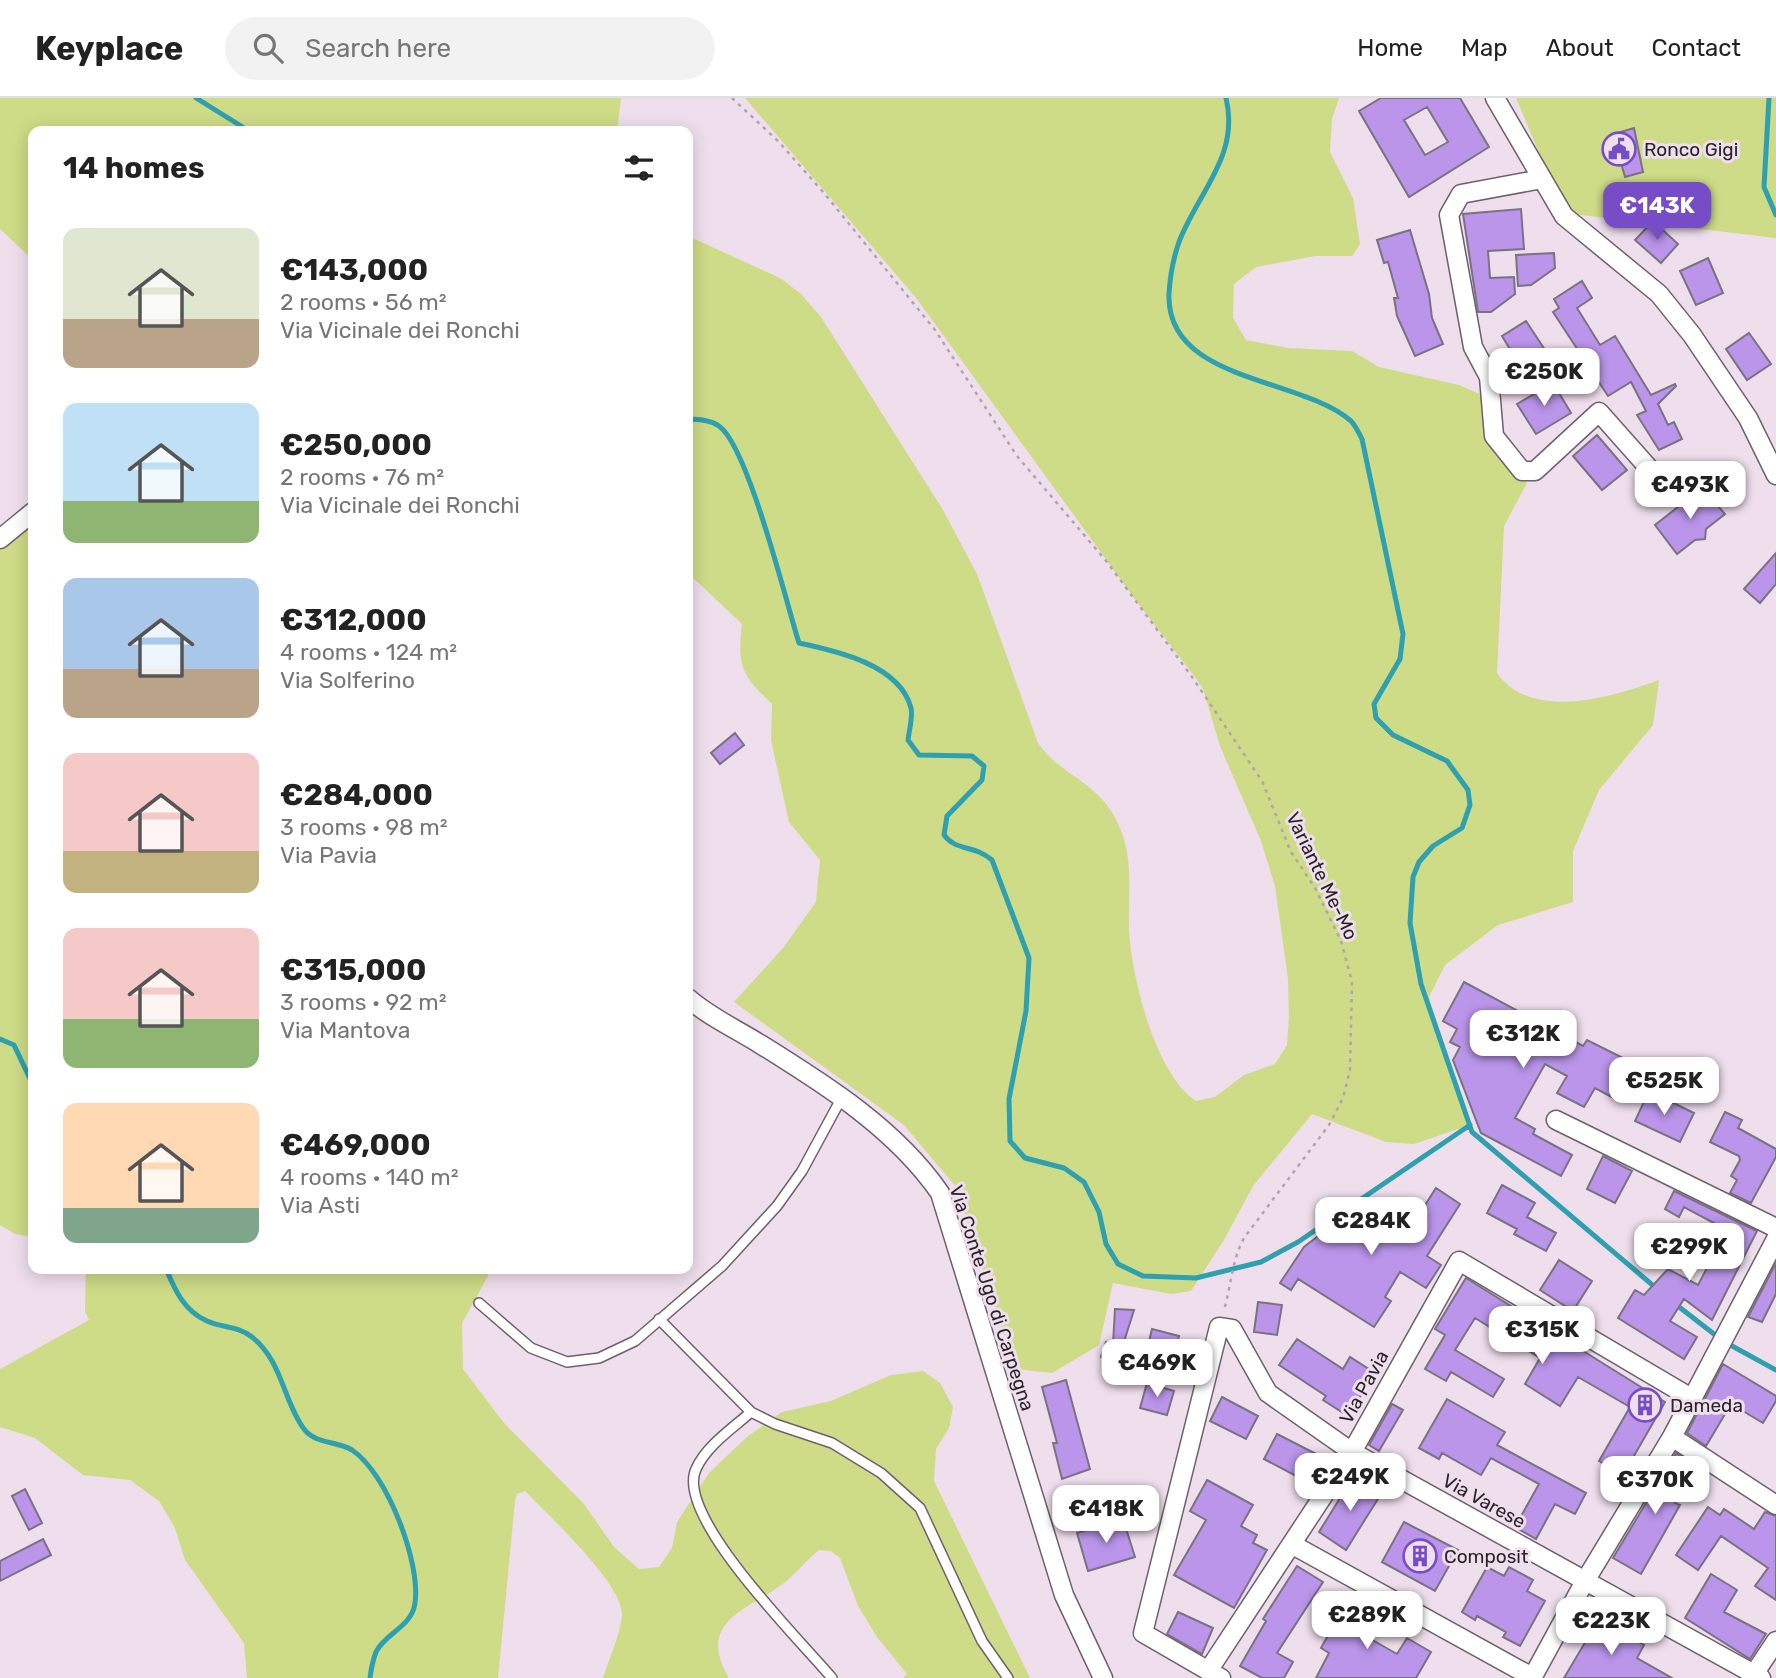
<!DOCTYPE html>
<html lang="en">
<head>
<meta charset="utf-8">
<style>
  :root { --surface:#fff; --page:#f2f2f2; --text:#222; --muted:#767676; --line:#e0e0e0; --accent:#764dc6 }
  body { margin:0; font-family:Rubik,sans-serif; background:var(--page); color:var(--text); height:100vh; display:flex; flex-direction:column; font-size:26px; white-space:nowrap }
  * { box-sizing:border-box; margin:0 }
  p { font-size:23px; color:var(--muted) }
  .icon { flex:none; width:38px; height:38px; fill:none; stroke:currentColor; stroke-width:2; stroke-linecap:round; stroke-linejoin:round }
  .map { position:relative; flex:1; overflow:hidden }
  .panel { position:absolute; left:28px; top:28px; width:665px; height:1148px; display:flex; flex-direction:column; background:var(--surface); border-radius:14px; box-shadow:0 4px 18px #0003 }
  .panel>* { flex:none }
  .price { position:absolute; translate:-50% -60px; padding:0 16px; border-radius:14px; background:#fff; color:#222; font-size:23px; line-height:46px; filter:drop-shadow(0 2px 4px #0008) }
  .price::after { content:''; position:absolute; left:50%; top:42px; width:21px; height:16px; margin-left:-10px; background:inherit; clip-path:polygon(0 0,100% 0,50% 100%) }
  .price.active { background:var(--accent); color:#fff }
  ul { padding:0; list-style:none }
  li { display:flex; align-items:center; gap:21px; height:175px; padding:0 35px }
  li span { display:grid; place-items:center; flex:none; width:196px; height:140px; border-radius:14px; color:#555 }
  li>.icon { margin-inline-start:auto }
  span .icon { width:84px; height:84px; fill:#fffc; stroke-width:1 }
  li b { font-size:30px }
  h2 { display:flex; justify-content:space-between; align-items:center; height:84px; padding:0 35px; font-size:30px }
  header { display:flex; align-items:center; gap:42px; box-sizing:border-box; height:98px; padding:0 35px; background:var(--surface); border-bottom:2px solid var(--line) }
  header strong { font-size:33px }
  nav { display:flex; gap:38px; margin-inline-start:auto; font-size:24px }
  .search { width:490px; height:63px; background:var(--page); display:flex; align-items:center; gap:18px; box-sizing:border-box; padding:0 24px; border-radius:38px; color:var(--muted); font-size:26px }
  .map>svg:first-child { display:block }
  .green { fill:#cedb87 }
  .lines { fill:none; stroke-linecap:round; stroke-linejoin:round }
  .stream { stroke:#2fa0af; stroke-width:5 }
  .building { fill:#ba95ea; stroke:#797282; stroke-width:2; fill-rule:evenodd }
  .service-casing { stroke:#6d606c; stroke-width:12 }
  .minor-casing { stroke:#6d606c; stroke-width:21 }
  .path { stroke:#b1a4af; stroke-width:2.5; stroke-dasharray:3.5 5; stroke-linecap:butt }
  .service { stroke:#fff; stroke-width:9 }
  .minor { stroke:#fff; stroke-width:18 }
  .labels { text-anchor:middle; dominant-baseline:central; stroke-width:6; stroke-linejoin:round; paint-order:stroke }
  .poi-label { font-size:19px; fill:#2a2429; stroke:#efdfed; text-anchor:start }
  .street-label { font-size:19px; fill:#2a2429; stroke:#efdfed }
</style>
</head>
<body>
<header>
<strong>Keyplace</strong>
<div class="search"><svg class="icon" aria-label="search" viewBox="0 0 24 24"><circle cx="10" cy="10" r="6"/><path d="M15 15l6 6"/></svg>Search here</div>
<nav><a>Home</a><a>Map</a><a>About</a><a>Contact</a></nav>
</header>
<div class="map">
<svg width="1776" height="1580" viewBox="0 0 1776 1580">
  <rect width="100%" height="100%" fill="#efdfed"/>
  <!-- green -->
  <path class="green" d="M0 0H621L617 33H33V162L0 131Z
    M745 0H1339L1332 21 1330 54 1353 100 1360 146 1352 158H1315L1256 169 1234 186 1233 220 1246 242 1288 250 1352 253 1379 269 1459 287 1487 299 1508 367 1527 385 1504 428 1497 575C1531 624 1613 599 1659 582L1653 627 1599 692 1573 753V804L1498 827 1445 867 1429 899 1470 1027 1414 1046 1386 1044 1312 1016 1253 1088 1224 1142 1191 1193 1171 1196 1113 1185 1099 1247 1052 1275 1015 1271 956 1089 904 1027 734 904 783 850 816 804 820 762 789 724 771 642 772 606C742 577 737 569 742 526L688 475V138L780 180 800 195 821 219 943 412 977 476 1038 645C1066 684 1104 682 1123 738 1133 769 1128 801 1129 833 1132 880 1155 976 1196 1003L1215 999 1244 977 1275 966 1287 947 1289 918 1288 881 1275 788 1261 743 1220 648 1203 591 1195 579 1134 500 917 201Z
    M1516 0H1776V140L1573 116 1543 64Z
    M33 414V1139L15 1136 0 1127V441Z
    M86 1171H488V1178L462 1225 463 1271 504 1325 584 1406 614 1449 639 1471 659 1469 672 1450 677 1424 709 1375 748 1338 782 1314 831 1303 891 1277 923 1273 940 1285 953 1309 949 1330 936 1351 934 1383 1030 1580H903L907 1576 877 1539 858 1508 840 1460 831 1453 819 1452C806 1462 797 1475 784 1485 749 1512 695 1522 729 1580H603C609 1560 620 1538 622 1517 624 1487 547 1416 525 1393L517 1396 515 1403 498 1580H247L244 1545 185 1462 175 1430 159 1403 130 1382 83 1377 35 1340 0 1329V1271L89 1222 85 1213Z"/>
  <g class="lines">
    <!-- stream -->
    <path class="stream" d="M196 0 249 33
      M1226 0C1240 58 1198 94 1179 144 1173 161 1170 178 1169 196 1166 284 1301 279 1351 323 1355 327 1359 335 1362 341L1403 536 1400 561 1374 606 1376 620 1393 637 1447 663 1468 692 1470 707 1462 730 1433 748 1419 764 1413 779 1410 825 1421 886 1472 1034 1656 1190
      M1769 0 1764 89 1776 117
      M688 321C697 321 711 322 719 328 748 348 786 504 799 545 837 553 900 567 911 610 913 619 909 633 908 642L919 657 972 658 984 668 982 682 947 718 944 737C957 754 973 746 992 762L1029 860 1026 913 1009 1001 1010 1043 1025 1060 1064 1070 1084 1084 1099 1114 1106 1146 1118 1166 1143 1178 1196 1180 1261 1164 1298 1144 1470 1027
      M0 941 14 947 33 987
      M166 1171C175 1192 184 1213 207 1223 222 1230 239 1228 252 1239 282 1262 284 1305 304 1331 315 1346 337 1343 352 1352 387 1375 421 1465 415 1505 412 1529 385 1535 376 1554 373 1562 371 1572 370 1580
      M1674 1205 1723 1243 1776 1272"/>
  </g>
  <!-- building -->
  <path class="building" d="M1381 0H1460L1489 49 1409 99 1359 13ZM1427 9 1448 44 1425 57 1404 22Z
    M1634 30 1643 74 1625 79 1615 44 1624 41 1621 34Z
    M1521 111 1524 151 1488 153 1490 180 1514 179 1515 196 1491 214H1478L1463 116Z
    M1653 123 1678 146 1661 165 1635 142Z
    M1410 132 1429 196 1432 220 1443 246 1415 258 1397 218 1394 200H1398L1388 164 1384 165 1377 142Z
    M1554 155 1555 170 1531 187 1518 188 1516 157Z
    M1708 160 1723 195 1696 207 1680 173Z
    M1582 183 1592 200 1577 210 1600 247 1615 238 1651 297 1675 286 1676 288 1658 306 1668 327 1674 324 1682 341 1659 352 1637 317 1646 313 1631 284 1608 298 1572 243 1553 214 1559 210 1554 201Z
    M1526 223 1549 258 1524 274 1502 238Z
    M1749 235 1771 266 1747 282 1726 251Z
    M1553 285 1571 315 1536 336 1517 306Z
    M1597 337 1627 372 1602 392 1573 358Z
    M1702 390 1725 416 1706 431 1705 441 1695 442 1677 456 1655 427Z
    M1776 455V486L1760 505 1744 491Z
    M735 635 744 647 720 666 711 655Z
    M1464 884 1583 948 1587 942 1637 967 1617 1002 1595 990 1584 1009 1557 995 1567 978 1545 966 1515 1020 1535 1031 1533 1036 1572 1057 1561 1078 1481 1035 1453 962 1460 949 1450 944 1457 931 1443 923Z
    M1649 993 1694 1015 1680 1044 1635 1023Z
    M1725 1014 1742 1022 1738 1030 1776 1051V1059L1751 1105 1730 1095 1737 1082 1731 1078 1740 1062 1739 1058 1710 1044Z
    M1603 1058 1632 1073 1615 1105 1587 1091Z
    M1502 1087 1535 1105 1527 1119 1556 1135 1546 1153 1514 1136 1517 1131 1487 1115Z
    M1436 1090 1460 1106 1427 1158 1441 1167 1426 1190 1400 1174 1385 1199 1391 1203 1374 1229 1298 1181 1291 1192 1280 1185 1304 1149 1364 1103 1384 1116 1377 1127 1402 1143Z
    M1674 1093 1757 1133 1712 1222 1684 1201 1670 1223 1697 1239 1684 1261 1618 1220 1635 1192 1644 1197 1668 1171 1698 1187 1727 1132 1684 1109 1679 1119 1665 1111Z
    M1559 1162 1592 1183 1573 1213 1540 1192Z
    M1776 1165V1196L1762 1224 1748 1219Z
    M1466 1180 1665 1304 1631 1363 1627 1361 1619 1375 1599 1363 1630 1309 1578 1279 1560 1308 1525 1286 1540 1260 1475 1220 1455 1252 1504 1281 1493 1299 1451 1274 1446 1283 1425 1271 1445 1237 1435 1231Z
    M1258 1204 1282 1207 1277 1237 1254 1234Z
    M1115 1211 1134 1212 1117 1266 1101 1259 1106 1244 1113 1246Z
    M1152 1231 1179 1238 1172 1265 1152 1260 1155 1250 1148 1248Z
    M1297 1241 1343 1271 1350 1259 1375 1275 1348 1318 1323 1302 1326 1298 1279 1267Z
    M1723 1266 1776 1298V1303L1763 1325 1731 1306 1706 1348 1687 1335Z
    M1066 1282 1090 1371 1062 1381 1053 1345H1057L1042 1289Z
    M1147 1285 1174 1293 1167 1317 1140 1310Z
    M1222 1299 1258 1318 1246 1341 1210 1323Z
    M1447 1301 1505 1334 1497 1347 1586 1395 1575 1416 1555 1406 1536 1441 1515 1429 1539 1386 1491 1360 1481 1377 1442 1355 1439 1361 1419 1350Z
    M1392 1306 1403 1312 1379 1353 1369 1347Z
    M1277 1336 1324 1360 1311 1386 1264 1361Z
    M1676 1355 1697 1369 1675 1405 1680 1407 1641 1476 1613 1460Z
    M1353 1379 1381 1396 1346 1452 1319 1434Z
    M1207 1382 1253 1407 1241 1428 1257 1437 1253 1445 1267 1452 1234 1510 1174 1477 1206 1422 1190 1413Z
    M25 1391 42 1425 29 1432 12 1398Z
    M1708 1409 1720 1417 1724 1411 1754 1431 1765 1414 1776 1418V1502L1755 1488 1768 1470 1721 1438 1698 1472 1676 1457Z
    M1123 1421 1135 1459 1088 1473 1077 1435Z
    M1404 1424 1458 1452 1435 1493 1382 1464Z
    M43 1441 51 1457 0 1483V1463Z
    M1297 1468 1323 1484 1277 1555 1293 1564 1284 1580H1262L1240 1568 1266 1523 1263 1521Z
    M1487 1469 1504 1478 1509 1469 1533 1482 1527 1493 1545 1503 1520 1548 1503 1539 1506 1534 1477 1518 1475 1522 1462 1514Z
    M1711 1476 1737 1492 1724 1514 1766 1536 1750 1561 1685 1520Z
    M1349 1500 1374 1515 1362 1536 1397 1556 1407 1540 1431 1554 1416 1580H1316L1329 1555 1321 1550Z
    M1178 1514 1213 1530 1202 1556 1167 1536Z
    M1599 1521 1644 1547 1637 1560 1672 1580H1564Z"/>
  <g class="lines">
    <defs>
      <path id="service" d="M479 1205 531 1250 567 1264 599 1260 635 1243 722 1168 777 1108 802 1073 841 1001
        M659 1221 751 1314 775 1326 832 1345 881 1375 920 1410 982 1543 1008 1580
        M751 1314C733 1330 706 1348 696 1371 674 1418 802 1544 832 1580"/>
      <path id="minor" d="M1495 0 1564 118 1659 196 1692 237 1748 320 1776 377
        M1542 81 1461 96 1449 117 1473 249 1489 279 1494 338 1522 373H1535L1599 314 1670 394
        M0 441 33 414
        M688 900C708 918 736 931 760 946 826 987 896 1031 940 1095L1064 1497 1103 1580
        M1556 1022 1776 1130
        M1672 1339 1776 1407
        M1293 1447 1532 1579
        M1208 1573 1352 1354 1459 1163 1693 1301
        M1754 1576 1776 1543
        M1221 1580 1143 1535 1219 1229 1232 1231 1268 1295 1352 1354 1761 1580
        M1532 1580 1585 1483 1672 1339 1776 1141"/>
    </defs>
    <!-- service casing -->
    <use href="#service" class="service-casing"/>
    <!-- minor casing -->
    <use href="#minor" class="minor-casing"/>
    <!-- path -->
    <path class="path" d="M732 0 778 43 824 95 935 232 1017 358 1107 464 1192 579 1262 683 1291 754 1315 790 1341 843 1352 884 1350 972 1343 1000 1329 1027 1244 1140C1232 1162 1231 1188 1224 1212"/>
    <!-- service -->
    <use href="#service" class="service"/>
    <!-- minor -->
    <use href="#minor" class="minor"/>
  </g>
  <!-- icons -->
  <defs>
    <symbol id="civic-ring" viewBox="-11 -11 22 22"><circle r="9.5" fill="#efdfed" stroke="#764dc6" stroke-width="1.5"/><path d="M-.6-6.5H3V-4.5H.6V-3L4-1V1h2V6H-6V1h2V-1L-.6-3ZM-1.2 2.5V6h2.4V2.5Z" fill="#764dc6"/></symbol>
    <symbol id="building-ring" viewBox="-11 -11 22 22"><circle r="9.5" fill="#efdfed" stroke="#764dc6" stroke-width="1.5"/><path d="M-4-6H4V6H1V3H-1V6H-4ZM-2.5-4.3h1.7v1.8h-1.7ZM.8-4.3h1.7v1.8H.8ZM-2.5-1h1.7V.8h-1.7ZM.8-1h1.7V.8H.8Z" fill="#764dc6"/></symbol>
  </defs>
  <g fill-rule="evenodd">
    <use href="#civic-ring" x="1600" y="32" width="38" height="38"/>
    <use href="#building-ring" x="1626" y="1288" width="38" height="38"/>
    <use href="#building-ring" x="1401" y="1439" width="38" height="38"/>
  </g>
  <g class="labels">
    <!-- poi labels -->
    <g class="poi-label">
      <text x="1644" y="51">Ronco Gigi</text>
      <text x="1670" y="1307">Dameda</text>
      <text x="1444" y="1458">Composit</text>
    </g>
    <!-- street labels -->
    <g class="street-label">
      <text transform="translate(1322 778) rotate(64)">Variante Me-Mo</text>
      <text transform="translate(992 1200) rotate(72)">Via Conte Ugo di Carpegna</text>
      <text transform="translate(1364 1289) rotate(-61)">Via Pavia</text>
      <text transform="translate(1484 1403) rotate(29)">Via Varese</text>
    </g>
  </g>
</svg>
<b class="price active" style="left:1657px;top:144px">€143K</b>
<b class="price" style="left:1544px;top:310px">€250K</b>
<b class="price" style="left:1690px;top:423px">€493K</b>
<b class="price" style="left:1523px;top:972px">€312K</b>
<b class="price" style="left:1664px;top:1019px">€525K</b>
<b class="price" style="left:1371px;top:1159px">€284K</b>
<b class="price" style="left:1689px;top:1185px">€299K</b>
<b class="price" style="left:1542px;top:1268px">€315K</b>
<b class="price" style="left:1157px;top:1301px">€469K</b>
<b class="price" style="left:1350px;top:1415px">€249K</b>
<b class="price" style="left:1655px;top:1418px">€370K</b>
<b class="price" style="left:1106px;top:1447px">€418K</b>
<b class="price" style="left:1367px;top:1553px">€289K</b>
<b class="price" style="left:1611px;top:1559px">€223K</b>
<section class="panel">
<h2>14 homes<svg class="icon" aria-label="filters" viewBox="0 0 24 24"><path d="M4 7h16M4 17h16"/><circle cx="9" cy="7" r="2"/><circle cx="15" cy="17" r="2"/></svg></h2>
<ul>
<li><span style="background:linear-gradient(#dfe7d0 65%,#b9a48a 0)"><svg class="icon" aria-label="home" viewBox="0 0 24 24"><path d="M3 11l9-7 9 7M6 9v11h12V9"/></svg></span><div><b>€143,000</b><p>2 rooms · 56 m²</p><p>Via Vicinale dei Ronchi</p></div></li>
<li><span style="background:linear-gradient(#bfe0f5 70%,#8fb573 0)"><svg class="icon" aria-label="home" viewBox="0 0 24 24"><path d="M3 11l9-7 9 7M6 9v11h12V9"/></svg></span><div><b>€250,000</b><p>2 rooms · 76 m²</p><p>Via Vicinale dei Ronchi</p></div></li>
<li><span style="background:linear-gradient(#a9c7e8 65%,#b9a48a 0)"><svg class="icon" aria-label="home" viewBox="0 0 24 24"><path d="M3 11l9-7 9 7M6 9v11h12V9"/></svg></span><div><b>€312,000</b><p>4 rooms · 124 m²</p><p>Via Solferino</p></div></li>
<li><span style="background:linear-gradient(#f6c9c9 70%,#c2b280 0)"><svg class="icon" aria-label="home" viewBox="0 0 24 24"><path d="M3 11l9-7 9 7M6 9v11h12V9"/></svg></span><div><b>€284,000</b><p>3 rooms · 98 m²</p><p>Via Pavia</p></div></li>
<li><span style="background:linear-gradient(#f6c9c9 65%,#8fb573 0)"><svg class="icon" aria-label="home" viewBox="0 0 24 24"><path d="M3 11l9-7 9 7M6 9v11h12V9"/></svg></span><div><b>€315,000</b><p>3 rooms · 92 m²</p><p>Via Mantova</p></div></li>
<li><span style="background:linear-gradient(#ffd9b3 75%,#7fa58c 0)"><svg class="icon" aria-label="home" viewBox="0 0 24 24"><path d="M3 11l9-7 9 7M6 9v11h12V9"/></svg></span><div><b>€469,000</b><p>4 rooms · 140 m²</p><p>Via Asti</p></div></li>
</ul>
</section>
</div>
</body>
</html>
